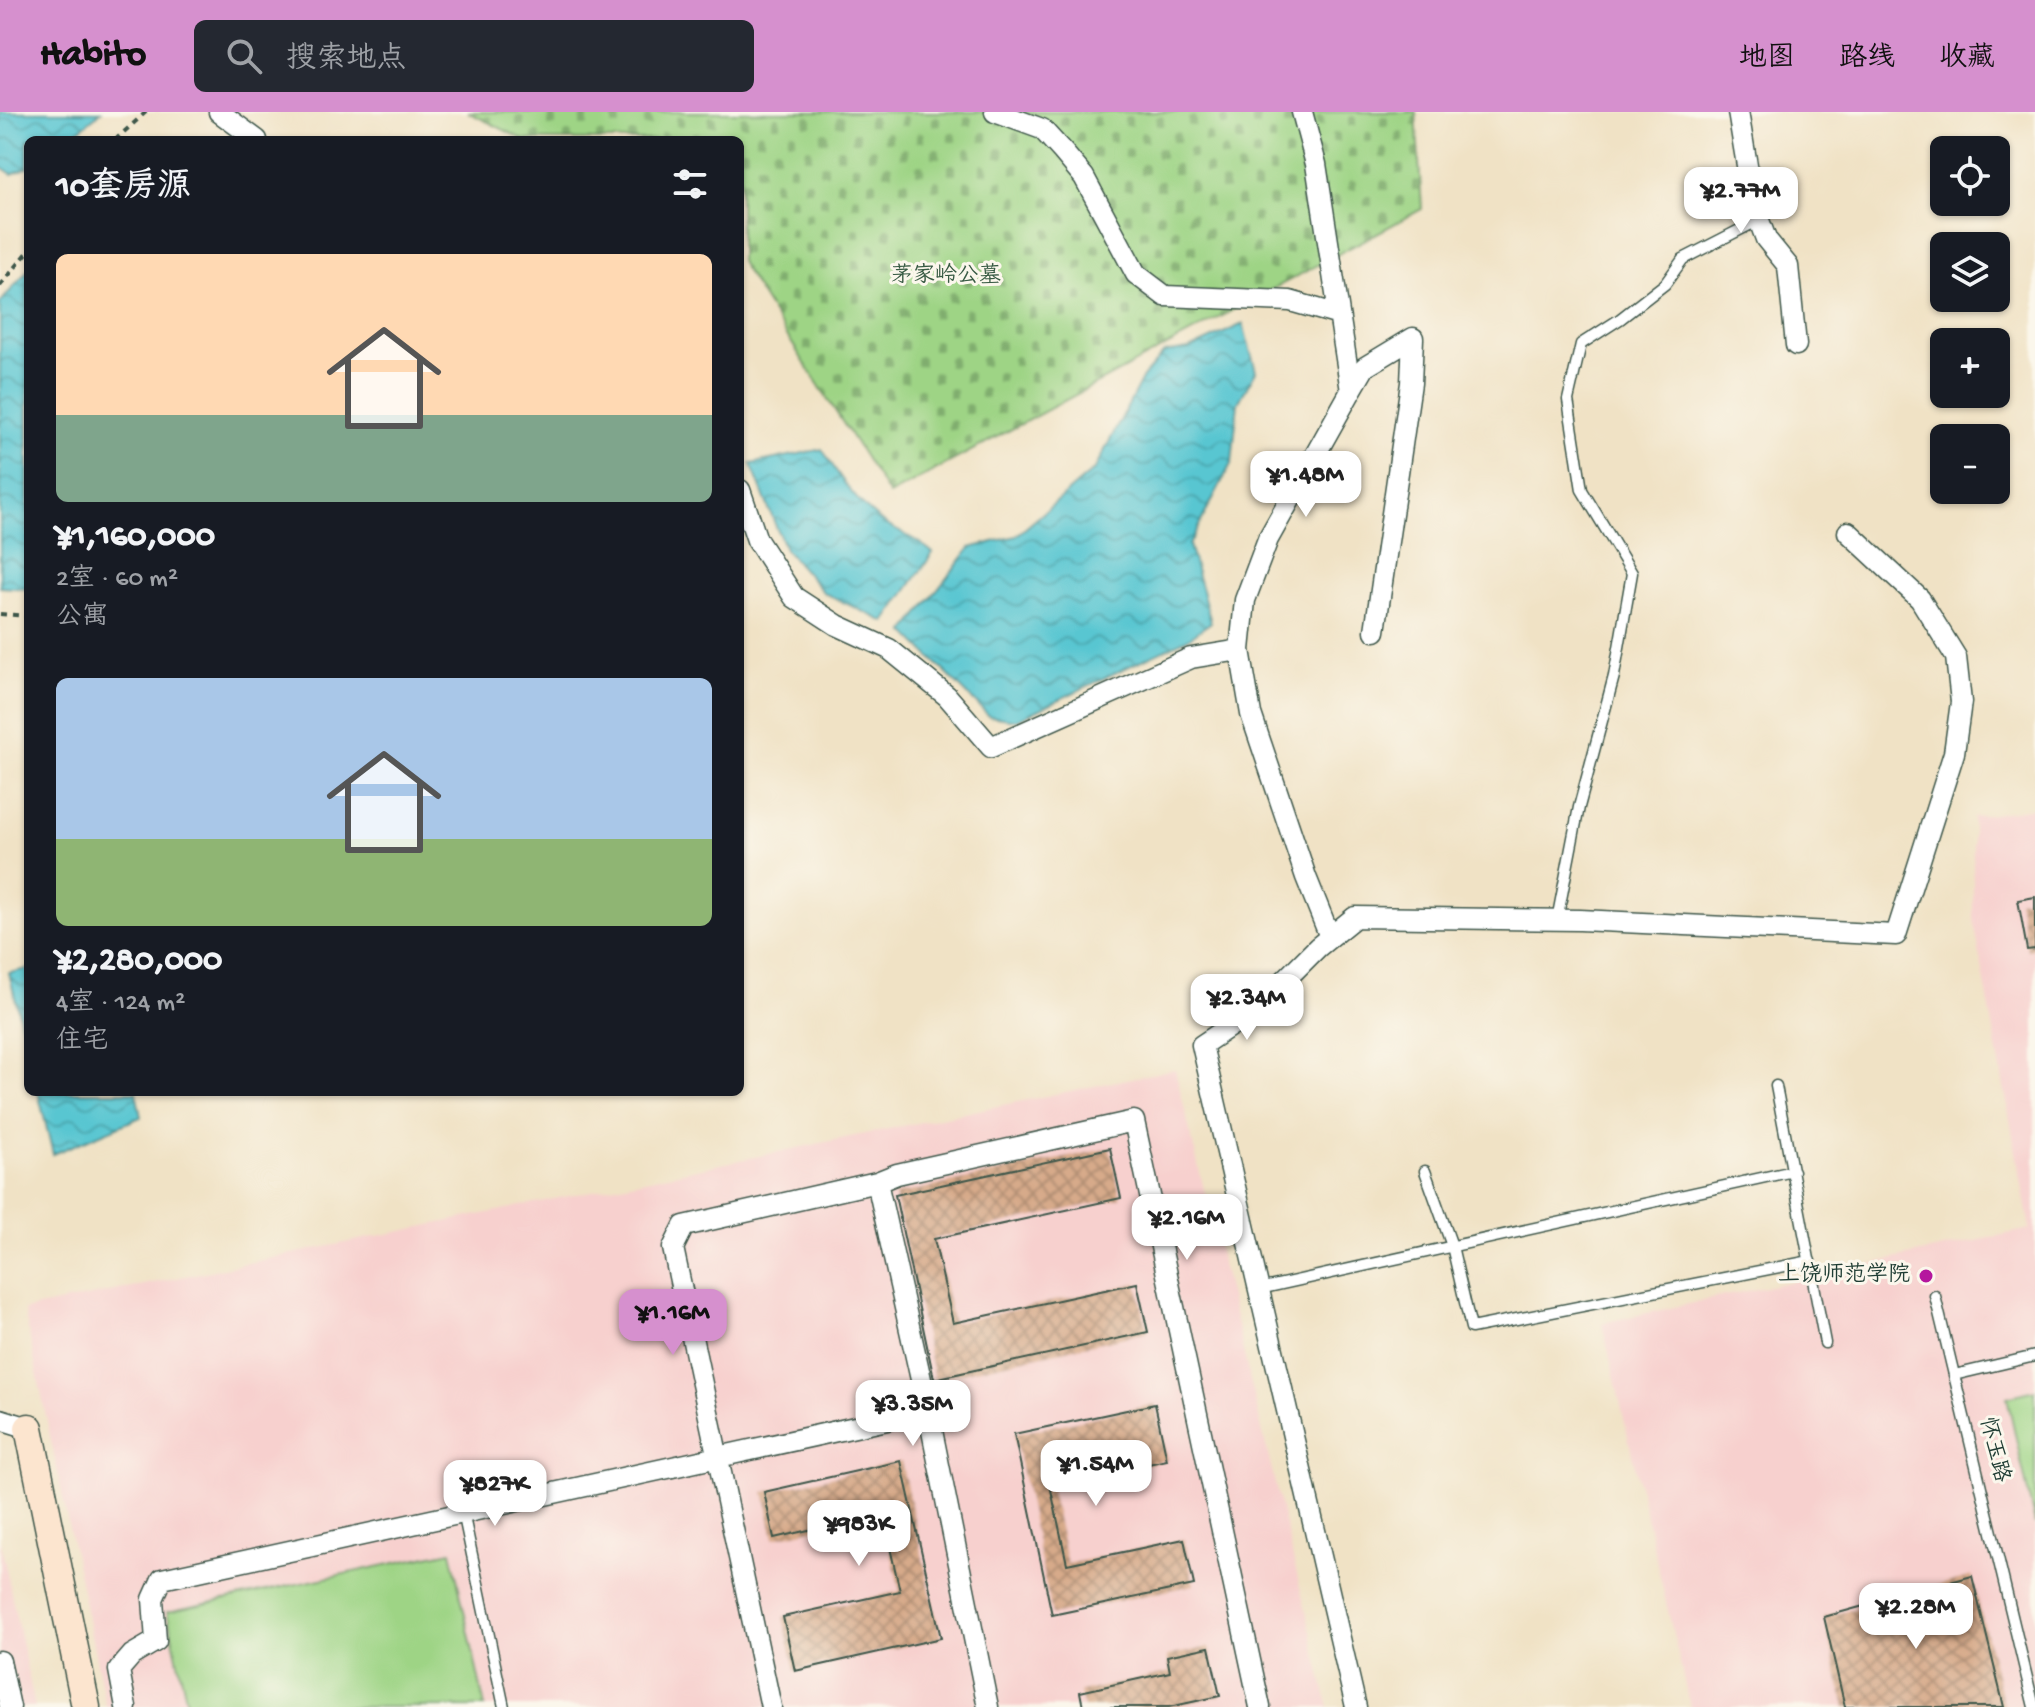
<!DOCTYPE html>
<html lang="zh">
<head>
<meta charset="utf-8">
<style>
  :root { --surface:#171b24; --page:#242831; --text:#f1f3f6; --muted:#9ea1a6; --accent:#d690ce }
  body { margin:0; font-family:"Gochi Hand","LXGW WenKai TC",sans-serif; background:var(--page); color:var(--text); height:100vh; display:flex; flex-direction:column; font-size:30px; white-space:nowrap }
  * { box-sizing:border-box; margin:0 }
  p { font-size:26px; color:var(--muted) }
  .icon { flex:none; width:44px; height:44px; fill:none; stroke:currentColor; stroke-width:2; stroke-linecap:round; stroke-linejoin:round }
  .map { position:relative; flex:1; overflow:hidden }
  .side { position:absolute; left:24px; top:24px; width:720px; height:960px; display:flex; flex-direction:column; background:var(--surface); border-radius:12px; box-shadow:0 2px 6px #0004 }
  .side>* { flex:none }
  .fabs { position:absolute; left:1930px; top:24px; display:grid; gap:16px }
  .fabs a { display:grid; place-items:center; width:80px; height:80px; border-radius:12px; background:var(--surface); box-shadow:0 2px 6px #0004; font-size:40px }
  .price { position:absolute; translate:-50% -68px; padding:0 18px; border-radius:16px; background:#fff; color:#222; font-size:26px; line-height:52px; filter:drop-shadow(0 2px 4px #0008) }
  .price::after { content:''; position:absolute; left:50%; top:48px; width:24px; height:18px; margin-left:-12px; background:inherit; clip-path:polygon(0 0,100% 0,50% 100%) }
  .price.selected { background:var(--accent); color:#111 }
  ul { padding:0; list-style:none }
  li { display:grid; align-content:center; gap:16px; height:424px; padding:0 32px }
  li span { display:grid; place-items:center; height:248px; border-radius:12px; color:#555 }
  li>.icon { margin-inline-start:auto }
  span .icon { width:144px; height:144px; fill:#fffc; stroke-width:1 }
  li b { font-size:34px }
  h2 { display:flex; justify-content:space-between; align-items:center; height:96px; padding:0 32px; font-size:34px }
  header { display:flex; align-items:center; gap:48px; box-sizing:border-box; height:112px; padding:0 40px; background:var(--accent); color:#111 }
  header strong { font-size:38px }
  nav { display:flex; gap:44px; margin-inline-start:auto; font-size:28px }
  .search { width:560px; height:72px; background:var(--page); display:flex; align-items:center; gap:20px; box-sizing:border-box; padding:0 28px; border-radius:12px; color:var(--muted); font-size:30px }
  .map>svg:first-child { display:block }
  .built { fill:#f7d0ce }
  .cemetery { fill:url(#cemetery-stones); stroke:#5e885c; stroke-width:2 }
  .park { fill:#9ed485; stroke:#5e885c; stroke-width:2 }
  .water { fill:url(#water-waves); stroke:#3c8282; stroke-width:2 }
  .building { fill:url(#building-cross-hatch) }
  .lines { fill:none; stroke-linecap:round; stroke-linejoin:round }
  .lane-casing { stroke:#3e564a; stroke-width:13 }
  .street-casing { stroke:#3e564a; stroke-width:23 }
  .secondary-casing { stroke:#3e564a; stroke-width:31 }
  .path { stroke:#3e564a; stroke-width:4; stroke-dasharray:6 6; stroke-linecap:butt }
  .lane { stroke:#fff; stroke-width:10 }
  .street { stroke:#fff; stroke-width:20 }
  .secondary { stroke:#fce5cf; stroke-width:28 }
  .poi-dot { fill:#b5179e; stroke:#fbf7ec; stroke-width:3 }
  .labels { text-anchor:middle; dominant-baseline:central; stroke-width:6; stroke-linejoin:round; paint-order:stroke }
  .park-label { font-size:22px; fill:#385b44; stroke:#fbf7ec }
  .poi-label { font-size:22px; fill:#1f3d34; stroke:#fbf7ec; text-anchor:end }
  .street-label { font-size:22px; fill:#1f3d34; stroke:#fbf7ec }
</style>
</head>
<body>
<header>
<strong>Habito</strong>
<div class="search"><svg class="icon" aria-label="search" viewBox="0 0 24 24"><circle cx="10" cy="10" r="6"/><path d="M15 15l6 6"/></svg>搜索地点</div>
<nav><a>地图</a><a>路线</a><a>收藏</a></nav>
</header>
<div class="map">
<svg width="2035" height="1595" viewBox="0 0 2035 1595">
  <defs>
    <pattern id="cemetery-stones" width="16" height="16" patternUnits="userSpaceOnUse" patternTransform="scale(2)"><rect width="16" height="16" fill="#9ed485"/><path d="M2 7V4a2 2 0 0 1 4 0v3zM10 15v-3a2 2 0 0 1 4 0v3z" fill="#80ad6e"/></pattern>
    <pattern id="water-waves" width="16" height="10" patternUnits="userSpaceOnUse" patternTransform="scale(2)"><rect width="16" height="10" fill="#59c6d1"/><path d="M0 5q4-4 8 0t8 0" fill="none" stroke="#49a2aa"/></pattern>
    <pattern id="building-cross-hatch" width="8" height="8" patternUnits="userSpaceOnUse" patternTransform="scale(2)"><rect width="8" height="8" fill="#d7aa8a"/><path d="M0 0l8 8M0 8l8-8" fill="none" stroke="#ae8c72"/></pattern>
  </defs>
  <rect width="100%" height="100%" fill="#fbf7ec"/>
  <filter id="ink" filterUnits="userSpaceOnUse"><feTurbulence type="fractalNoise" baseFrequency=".0125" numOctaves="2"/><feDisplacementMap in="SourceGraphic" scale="16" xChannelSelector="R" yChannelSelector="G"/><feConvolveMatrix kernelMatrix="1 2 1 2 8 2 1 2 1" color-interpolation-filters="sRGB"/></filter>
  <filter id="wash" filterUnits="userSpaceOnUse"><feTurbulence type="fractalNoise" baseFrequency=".006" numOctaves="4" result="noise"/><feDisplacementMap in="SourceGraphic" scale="32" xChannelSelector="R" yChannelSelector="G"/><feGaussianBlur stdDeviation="1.8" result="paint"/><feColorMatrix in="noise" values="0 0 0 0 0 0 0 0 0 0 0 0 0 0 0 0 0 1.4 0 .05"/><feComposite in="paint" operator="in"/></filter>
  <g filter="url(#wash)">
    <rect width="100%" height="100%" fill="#f0e2c5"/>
    <!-- built -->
    <path class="built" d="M2035 696V1595H1690L1602 1211 2030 1117 1973 805V705Z
      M1175 957 1329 1595H106L24 1198Z
      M0 1428 35 1595H0Z"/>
    <!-- cemetery -->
    <path class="cemetery" d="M468 0H1416L1422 97 889 383 740 150V28H524Z"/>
    <!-- park -->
    <path class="park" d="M2035 1278V1413L2007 1285Z
      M451 1439 485 1595H188L167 1500Z"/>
    <!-- water -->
    <path class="water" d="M0 0H101L67 28H28V55L12 62 0 54Z
      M28 158V477L0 475V191Z
      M1243 212 1256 259 1238 291 1232 350 1189 433 1211 510 1189 526 1016 608 989 604 905 520 970 436 1016 424 1095 357 1143 265 1164 241 1189 237Z
      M822 337C840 365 856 392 884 411 901 422 918 427 933 441L885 510 824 481 785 437 751 352Z
      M28 857V939L9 861Z
      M38 980H136L141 1005 53 1042Z"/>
    <g id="blocks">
      <!-- building -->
      <path class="building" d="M2035 785V837L2027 838 2018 788Z
        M1110 1036 1121 1086 934 1127 953 1211 1137 1171 1148 1220 934 1267 895 1083Z
        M1155 1292 1167 1348 1050 1373 1067 1452 1184 1427 1194 1473 1052 1503 1014 1322Z
        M901 1349 941 1526 795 1559 783 1505 900 1479 882 1401 774 1426 764 1380Z
        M1972 1464 2004 1595H1845L1824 1505Z
        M1209 1535 1220 1584 1169 1595H1083L1080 1580 1170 1560 1167 1544Z"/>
    </g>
  </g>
  <g filter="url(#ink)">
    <use href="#blocks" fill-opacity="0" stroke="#3e564a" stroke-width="2"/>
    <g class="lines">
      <defs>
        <path id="lane" d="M1557 808 1579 695 1614 564 1632 461 1582 378 1568 288 1581 232 1620 207 1665 172 1683 147 1759 108
          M1776 974 1825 1231
          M1425 1059 1452 1134 1471 1216 1810 1149
          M1259 1177 1793 1059
          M1935 1184 2034 1595
          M1954 1263 2035 1244
          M463 1400 504 1595"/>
        <path id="street" d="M219 0 257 28
          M995 0 1042 17 1063 40 1084 65 1136 162 1165 184 1290 189 1339 203
          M1302 0 1316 52 1351 279 1268 427 1245 488 1240 538 1251 602 1306 765 1330 825
          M1738 0 1754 95 1766 127 1788 154 1796 233
          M1351 279 1365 255 1413 226 1411 271 1375 519
          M740 378 757 428 794 485 837 513 889 537 947 584 991 635 1191 546 1240 538
          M877 1070 928 1299 988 1595
          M0 1307 29 1316
          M0 1549 10 1595
          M126 1595 119 1558 132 1543 156 1529 153 1487 162 1467 928 1299
          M771 1595 673 1136 684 1114 877 1070 897 1062 1134 1009 1260 1595
          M1356 1595 1202 933 1256 897 1318 835 1355 805 1580 808 1896 823 1954 641 1961 590 1956 545 1920 487 1848 420"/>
        <path id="secondary" d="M29 1316 86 1595"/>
      </defs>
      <!-- lane casing -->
      <use href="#lane" class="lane-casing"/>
      <!-- street casing -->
      <use href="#street" class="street-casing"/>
      <!-- secondary casing -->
      <use href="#secondary" class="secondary-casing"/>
      <!-- path -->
      <path class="path" d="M115 28 146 0
        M0 174 28 140
        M0 502 28 504"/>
      <!-- lane -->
      <use href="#lane" class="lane"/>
      <!-- street -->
      <use href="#street" class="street"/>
      <!-- secondary -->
      <use href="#secondary" class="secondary"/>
    </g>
  </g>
  <!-- markers -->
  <circle class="poi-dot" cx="1926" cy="1164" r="8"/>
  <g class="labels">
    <!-- park labels -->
    <g class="park-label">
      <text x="946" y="165">茅家岭公墓</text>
    </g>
    <!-- poi labels -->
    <g class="poi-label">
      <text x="1910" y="1164">上饶师范学院</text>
    </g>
    <!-- street labels -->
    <g class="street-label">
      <text transform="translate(1993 1338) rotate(76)">怀玉路</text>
    </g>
  </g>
</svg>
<div class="fabs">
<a><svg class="icon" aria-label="locate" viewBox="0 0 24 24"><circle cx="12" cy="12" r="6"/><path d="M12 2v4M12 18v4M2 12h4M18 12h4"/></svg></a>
<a><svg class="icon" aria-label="layers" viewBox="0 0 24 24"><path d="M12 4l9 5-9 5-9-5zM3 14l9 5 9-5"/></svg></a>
<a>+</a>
<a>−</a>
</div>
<b class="price" style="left:1741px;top:123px">¥2.77M</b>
<b class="price" style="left:1306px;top:407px">¥1.48M</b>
<b class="price" style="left:1247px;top:930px">¥2.34M</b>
<b class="price" style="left:1187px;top:1150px">¥2.16M</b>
<b class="price selected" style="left:673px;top:1245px">¥1.16M</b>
<b class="price" style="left:913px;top:1336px">¥3.35M</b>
<b class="price" style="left:1096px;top:1396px">¥1.54M</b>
<b class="price" style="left:495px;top:1416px">¥827K</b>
<b class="price" style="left:859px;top:1456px">¥983K</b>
<b class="price" style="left:1916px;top:1539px">¥2.28M</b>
<section class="side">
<h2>10套房源<svg class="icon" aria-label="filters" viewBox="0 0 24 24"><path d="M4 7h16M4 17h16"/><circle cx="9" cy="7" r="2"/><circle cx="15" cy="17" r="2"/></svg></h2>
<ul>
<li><span style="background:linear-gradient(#ffd9b3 65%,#7fa58c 0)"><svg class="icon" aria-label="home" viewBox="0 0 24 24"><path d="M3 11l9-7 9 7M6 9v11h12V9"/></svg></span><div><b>¥1,160,000</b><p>2室 · 60 m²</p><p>公寓</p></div></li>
<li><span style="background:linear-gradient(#a9c7e8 65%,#8fb573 0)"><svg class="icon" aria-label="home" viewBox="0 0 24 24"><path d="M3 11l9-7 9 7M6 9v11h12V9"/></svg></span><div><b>¥2,280,000</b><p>4室 · 124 m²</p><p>住宅</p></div></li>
</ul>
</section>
</div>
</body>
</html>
